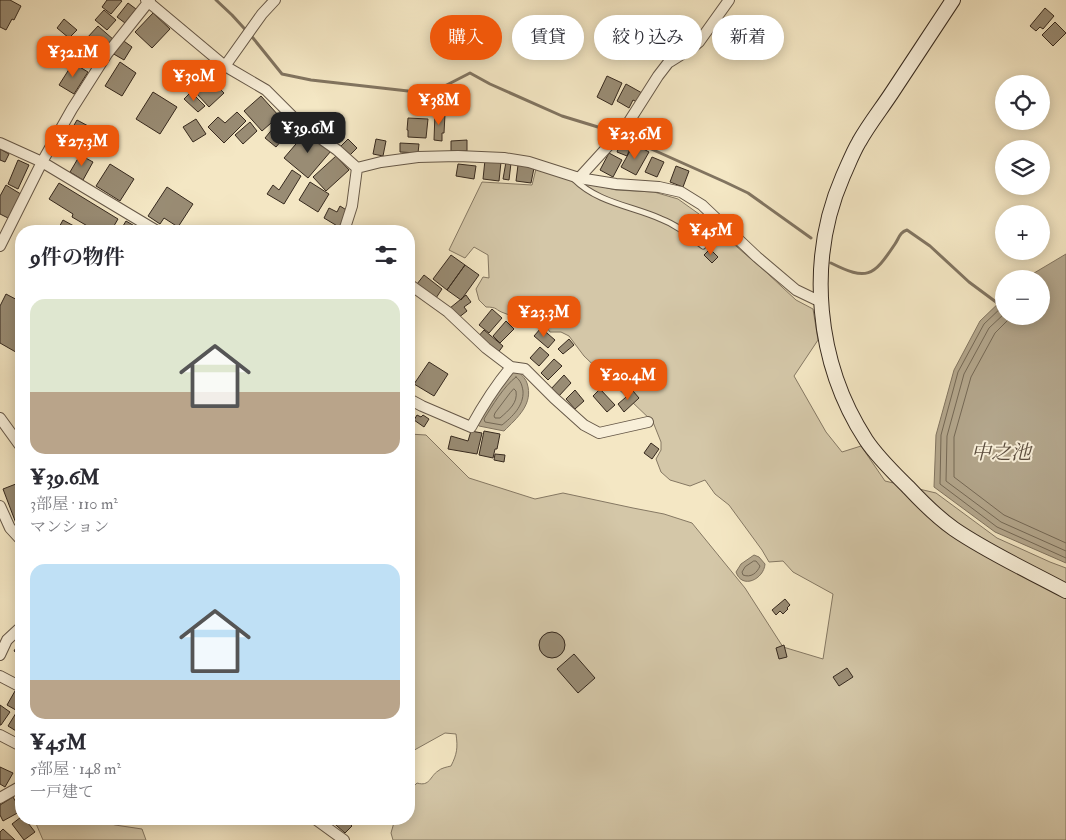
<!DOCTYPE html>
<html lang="ja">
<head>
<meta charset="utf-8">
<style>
  :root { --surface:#fff; --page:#f2f2f3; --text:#2b2b33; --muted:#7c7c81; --accent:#ea580c }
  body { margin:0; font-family:"IM FELL Double Pica","Noto Serif JP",serif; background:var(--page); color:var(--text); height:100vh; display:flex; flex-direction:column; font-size:19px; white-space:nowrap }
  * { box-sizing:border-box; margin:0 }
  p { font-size:16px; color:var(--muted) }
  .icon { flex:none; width:28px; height:28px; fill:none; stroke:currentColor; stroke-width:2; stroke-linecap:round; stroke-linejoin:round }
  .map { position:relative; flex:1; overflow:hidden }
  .side { position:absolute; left:15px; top:225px; width:400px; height:600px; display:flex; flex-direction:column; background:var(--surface); border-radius:20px; box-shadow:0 2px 12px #0003 }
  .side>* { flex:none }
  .guide { position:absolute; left:430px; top:15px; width:475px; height:45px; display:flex; gap:10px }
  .controls { position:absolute; left:995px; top:75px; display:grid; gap:10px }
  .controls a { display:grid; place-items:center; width:55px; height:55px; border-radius:50%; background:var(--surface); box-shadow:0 2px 12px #0003; font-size:25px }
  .price { position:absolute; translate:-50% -42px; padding:0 11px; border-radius:10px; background:var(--accent); color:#fff; font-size:16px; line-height:32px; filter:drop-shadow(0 1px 2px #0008) }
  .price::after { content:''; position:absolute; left:50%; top:30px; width:15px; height:11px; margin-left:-8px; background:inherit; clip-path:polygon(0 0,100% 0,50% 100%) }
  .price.current { background:#222; color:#fff }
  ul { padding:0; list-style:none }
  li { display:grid; align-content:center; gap:10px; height:265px; padding:0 15px }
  li span { display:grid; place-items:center; height:155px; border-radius:15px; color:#555 }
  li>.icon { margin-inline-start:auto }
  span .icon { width:90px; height:90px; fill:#fffc; stroke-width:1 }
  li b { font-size:21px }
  h2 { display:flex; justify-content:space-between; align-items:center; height:60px; padding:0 15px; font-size:21px }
  .pill { padding:0 18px; border-radius:22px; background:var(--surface); box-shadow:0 2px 12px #0003; font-size:18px; line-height:45px }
  .pill.current { background:var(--accent); color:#fff }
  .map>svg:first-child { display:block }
  .green { fill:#d4c7a8; stroke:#857863 }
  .water { fill:#b3a68c; stroke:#817460 }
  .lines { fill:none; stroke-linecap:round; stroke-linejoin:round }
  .shore { stroke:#746855; stroke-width:1 }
  .stream { stroke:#817460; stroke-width:3 }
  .building { fill:#998c74; stroke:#36291e }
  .lane-casing { stroke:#665848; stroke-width:7 }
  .street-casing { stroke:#665848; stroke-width:12 }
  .secondary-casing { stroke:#36291e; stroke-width:16 }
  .lane { stroke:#f8efd9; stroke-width:5 }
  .street { stroke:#f8efd9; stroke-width:10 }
  .secondary { stroke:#f8efd9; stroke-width:14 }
  .labels { text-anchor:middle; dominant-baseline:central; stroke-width:4; stroke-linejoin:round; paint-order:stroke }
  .water-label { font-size:20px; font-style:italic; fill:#5c4e3f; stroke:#f8efd9 }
</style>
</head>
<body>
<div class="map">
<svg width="1066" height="840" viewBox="0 0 1066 840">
  <rect width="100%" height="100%" fill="#f4e7c4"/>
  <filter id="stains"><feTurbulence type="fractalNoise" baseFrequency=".004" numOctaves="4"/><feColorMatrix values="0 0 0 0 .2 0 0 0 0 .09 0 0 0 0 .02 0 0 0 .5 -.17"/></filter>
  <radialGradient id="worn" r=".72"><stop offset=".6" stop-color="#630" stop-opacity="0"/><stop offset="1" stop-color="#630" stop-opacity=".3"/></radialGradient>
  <!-- green -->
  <path class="green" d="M536 169 558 176 616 190 654 192 678 199 699 214 767 273 796 300 813 309 818 340 794 376 826 432 842 452 861 446 885 481 936 493 997 538 1050 562 1066 568V840H393L391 833 395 819H409V791L417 783C430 787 430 776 438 771 441 768 447 767 451 766 457 754 458 748 456 734L445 733 409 753V434L426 435 469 478 535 499 563 493 633 508 664 514 692 523 745 588 783 647 823 659 833 594 793 572 783 561 769 562 762 550 729 505 715 494 705 480 690 486 670 480 661 472 656 459 661 450V442L653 422 584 356 569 336 561 332H550L543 322C530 322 516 318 504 313 495 310 498 307 486 307L479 300 476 289 483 277 489 278 488 255 474 247 465 258 449 250 482 182 532 185Z
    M34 819H95L115 825 142 829 146 840H43Z"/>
  <!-- water -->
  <path class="water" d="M1066 254V563L995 532 934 487 936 435 954 370 980 321 1004 298V316H1041V279H1024Z
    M514 371 520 373C522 376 526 379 527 383 534 404 517 418 504 431L479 426 476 422Z
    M754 555 759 557 765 564C764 579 742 590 736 572L741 564Z"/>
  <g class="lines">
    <!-- shore -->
    <path class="shore" d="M1004 305 984 324 958 372 941 435 940 484 997 527 1066 558
      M1004 314 989 328 964 374 947 436 946 481 1001 522 1066 551
      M1012 316 995 333 971 377 954 437V477L1004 515 1066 543
      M516 377C521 381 522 385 523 391 524 406 512 417 502 425L485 422 484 419C492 406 504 386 516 377Z
      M514 389 516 391C518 403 509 410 500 418H495L494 416 495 413 510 393Z
      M754 561H756L760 566C757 573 751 578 743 575L742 572 745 567Z"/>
    <!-- stream -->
    <path class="stream" d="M216 0 232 15 253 38 282 74 311 80 408 91 433 92 470 73 490 84 562 116 611 131 725 182 748 193 811 238
      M831 263C867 281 873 277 895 244 899 238 900 232 907 230L930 246 969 282 1000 305"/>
  </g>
  <!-- building -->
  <path class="building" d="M0 0H10L21 6 14 20 12 19 6 30 0 27Z
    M107 0H120L122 1 111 14 102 7Z
    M128 3 136 9 125 23 117 17Z
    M1045 8 1054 16 1043 29 1040 27 1036 31 1030 26Z
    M104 10 116 20 107 30 95 20Z
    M153 13 170 29 152 48 135 32Z
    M64 19 77 30 69 38 57 28Z
    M1055 22 1066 33 1053 46 1042 35Z
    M98 26 114 40 91 65 75 51Z
    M121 39 132 47 124 60 112 53Z
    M120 62 136 73 122 96 105 86Z
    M73 63 88 72 74 94 59 85Z
    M607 76 622 83 612 105 597 97Z
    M210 79 224 93 209 107 196 93Z
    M626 84 642 93 637 102 633 100 629 108 617 101Z
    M153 92 177 107 160 134 136 119Z
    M191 92 205 106 198 112 184 99Z
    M261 96 279 116 262 131 244 111Z
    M237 112 246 121 224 143 208 127 218 117 225 123Z
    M435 113 445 114 444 133H442V141L434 140Z
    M283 116 294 126 276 147 265 138Z
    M408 118 428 119 426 138 408 137V130H407Z
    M196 119 206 134 193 142 183 127Z
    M77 120 90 127 79 146 66 139Z
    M250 122 257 131 243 144 235 135Z
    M307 131 331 151 308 178 284 158Z
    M348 139 357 148 349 156 340 147Z
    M376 139 386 141 383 156 373 154Z
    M622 139 632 143 627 156 617 152Z
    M467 140V151H451V141Z
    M400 143 419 144 418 153 400 152Z
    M634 144 649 152 636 175 621 167Z
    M0 149 9 154 5 162 0 160Z
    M609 153 622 160 613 177 600 170Z
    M80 155 93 162 83 180 70 172Z
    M336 156 349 170 326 191 313 177Z
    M652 157 664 162 657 177 645 172Z
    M18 160 29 165 18 189 8 184Z
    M485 160 501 162 499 181 483 179Z
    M506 162 511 163 509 180 503 179Z
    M110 164 134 179 120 201 96 186Z
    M458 164 476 166 474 179 456 176Z
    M518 165 534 168 531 183 516 181Z
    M676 166 689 171 683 187 670 182Z
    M292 170 301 176 284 204 267 194 273 185 279 190Z
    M310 182 329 194 318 212 299 200Z
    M59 183 118 219 111 231H96L72 217 73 214 49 199Z
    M6 185 24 196 10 219 0 214V196Z
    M167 187 193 204 178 227 164 218 160 224 148 216Z
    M340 206 348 211 339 227 324 218 329 208 337 212Z
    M63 220 83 231H57Z
    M126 221 143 231H120Z
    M710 249 718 257 712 263 704 255Z
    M451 255 465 265 447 290 433 279Z
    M465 265 479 275 461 300 447 290Z
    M424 275 442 289 436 298 417 284Z
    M6 294 21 302V355L0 343V306Z
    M466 295 471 302 464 307 467 311 458 318 450 308Z
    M492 309 502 318 489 333 479 325Z
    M506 321 514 329 500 343 493 336Z
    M541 328 555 340 548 348 534 336Z
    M484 330 503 346 497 354 477 338Z
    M569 339 574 345 563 354 558 349Z
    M540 347 549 355 539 366 530 358Z
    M554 359 562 366 548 380 541 373Z
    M429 362 448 374 434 396 414 384Z
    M564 375 571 383 558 397 550 390Z
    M600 389 615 405 607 412 593 396Z
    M575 390 584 401 575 409 566 399Z
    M633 391 639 398 624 412 618 404Z
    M417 415 421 417 423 415 429 419 424 427 414 420Z
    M471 431 482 433 477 454 448 449 451 436 468 441Z
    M484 431 500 434 497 449H495L493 458 479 455Z
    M651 443 659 449 652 459 644 453Z
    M495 454 505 455 504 462 494 460Z
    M21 482V524L17 526 3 489Z
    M785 599 790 605 787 608 788 609 783 614 780 611 776 615 772 610Z
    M539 645a13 13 0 1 1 26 0a13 13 0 1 1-26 0Z
    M21 639V656L14 651Z
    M784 645 787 657 779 659 776 648Z
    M574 654 595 678 578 693 557 669Z
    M847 668 853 677 839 686 833 677Z
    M15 691 21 694V713L7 705Z
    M0 705 10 712 1 725H0Z
    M16 713 21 716V734L8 726Z
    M0 767 13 773 5 787 0 784Z
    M13 797 21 811 3 821 0 815V805Z
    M21 817V819H25L35 832 24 840 12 824Z
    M329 819H345L352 826 345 833Z
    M3 829 15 840H0V832Z"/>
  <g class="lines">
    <defs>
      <path id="lane" d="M574 179C598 203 632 206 661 219 677 225 690 236 703 246"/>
      <path id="street" d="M146 0 225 66 266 90 299 123 337 150 357 168
        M225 66 262 14 275 0
        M0 143 42 162 157 231
        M357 168 381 162 418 157 458 156 504 158 529 162 579 178 616 184 659 187 681 192 702 205 757 257 796 290 821 302
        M579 178 621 132 630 120 658 76 668 63 692 48 699 42 729 0
        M344 231 352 206 357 168
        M0 246 42 162 72 109 107 54 150 0
        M409 284 448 312 486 348 511 367C495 386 483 405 471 427L422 406 409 399
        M511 367 525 369 554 398 584 425 599 433 648 422
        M0 418 21 447
        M0 506 10 528 21 540
        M0 655 7 640 21 627
        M0 676 21 687
        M0 735 21 746
        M0 798 21 786
        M315 819 344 840"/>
      <path id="secondary" d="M953 0C933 30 913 61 893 91 882 108 869 124 859 142 853 152 848 165 843 176 806 261 816 363 866 440 878 458 894 473 909 488 923 503 937 517 954 529 989 553 1029 571 1066 591"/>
    </defs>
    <!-- lane casing -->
    <use href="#lane" class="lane-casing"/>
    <!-- street casing -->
    <use href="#street" class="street-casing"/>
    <!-- secondary casing -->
    <use href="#secondary" class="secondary-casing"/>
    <!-- lane -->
    <use href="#lane" class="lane"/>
    <!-- street -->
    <use href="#street" class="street"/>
    <!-- secondary -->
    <use href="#secondary" class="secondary"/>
  </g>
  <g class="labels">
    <!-- water labels -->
    <g class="water-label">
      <text x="1001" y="452">中之池</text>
    </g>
  </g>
  <rect width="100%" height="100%" filter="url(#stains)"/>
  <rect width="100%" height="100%" fill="url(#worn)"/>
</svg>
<div class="controls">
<a><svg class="icon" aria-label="locate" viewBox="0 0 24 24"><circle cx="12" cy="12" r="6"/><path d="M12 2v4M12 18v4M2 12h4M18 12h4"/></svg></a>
<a><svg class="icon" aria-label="layers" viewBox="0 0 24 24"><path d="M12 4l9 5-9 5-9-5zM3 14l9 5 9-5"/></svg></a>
<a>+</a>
<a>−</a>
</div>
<b class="price" style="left:73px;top:78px">¥32.1M</b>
<b class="price" style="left:194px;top:102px">¥30M</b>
<b class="price" style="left:439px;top:126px">¥38M</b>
<b class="price current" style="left:308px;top:154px">¥39.6M</b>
<b class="price" style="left:635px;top:160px">¥23.6M</b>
<b class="price" style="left:82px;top:167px">¥27.3M</b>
<b class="price" style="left:711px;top:256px">¥45M</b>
<b class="price" style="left:544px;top:338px">¥23.3M</b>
<b class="price" style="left:628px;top:401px">¥20.4M</b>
<div class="guide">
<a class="pill current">購入</a>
<a class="pill">賃貸</a>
<a class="pill">絞り込み</a>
<a class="pill">新着</a>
</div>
<section class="side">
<h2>9件の物件<svg class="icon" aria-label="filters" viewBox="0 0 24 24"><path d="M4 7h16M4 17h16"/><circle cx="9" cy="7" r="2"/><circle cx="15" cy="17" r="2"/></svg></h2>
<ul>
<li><span style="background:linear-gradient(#dfe7d0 60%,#b9a48a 0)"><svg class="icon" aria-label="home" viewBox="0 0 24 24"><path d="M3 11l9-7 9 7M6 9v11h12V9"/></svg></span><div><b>¥39.6M</b><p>3部屋 · 110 m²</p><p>マンション</p></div></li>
<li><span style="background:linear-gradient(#bfe0f5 75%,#b9a48a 0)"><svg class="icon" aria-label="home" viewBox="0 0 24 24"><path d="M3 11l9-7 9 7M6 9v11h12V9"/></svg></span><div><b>¥45M</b><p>5部屋 · 148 m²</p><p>一戸建て</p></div></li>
</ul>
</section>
</div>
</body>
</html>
